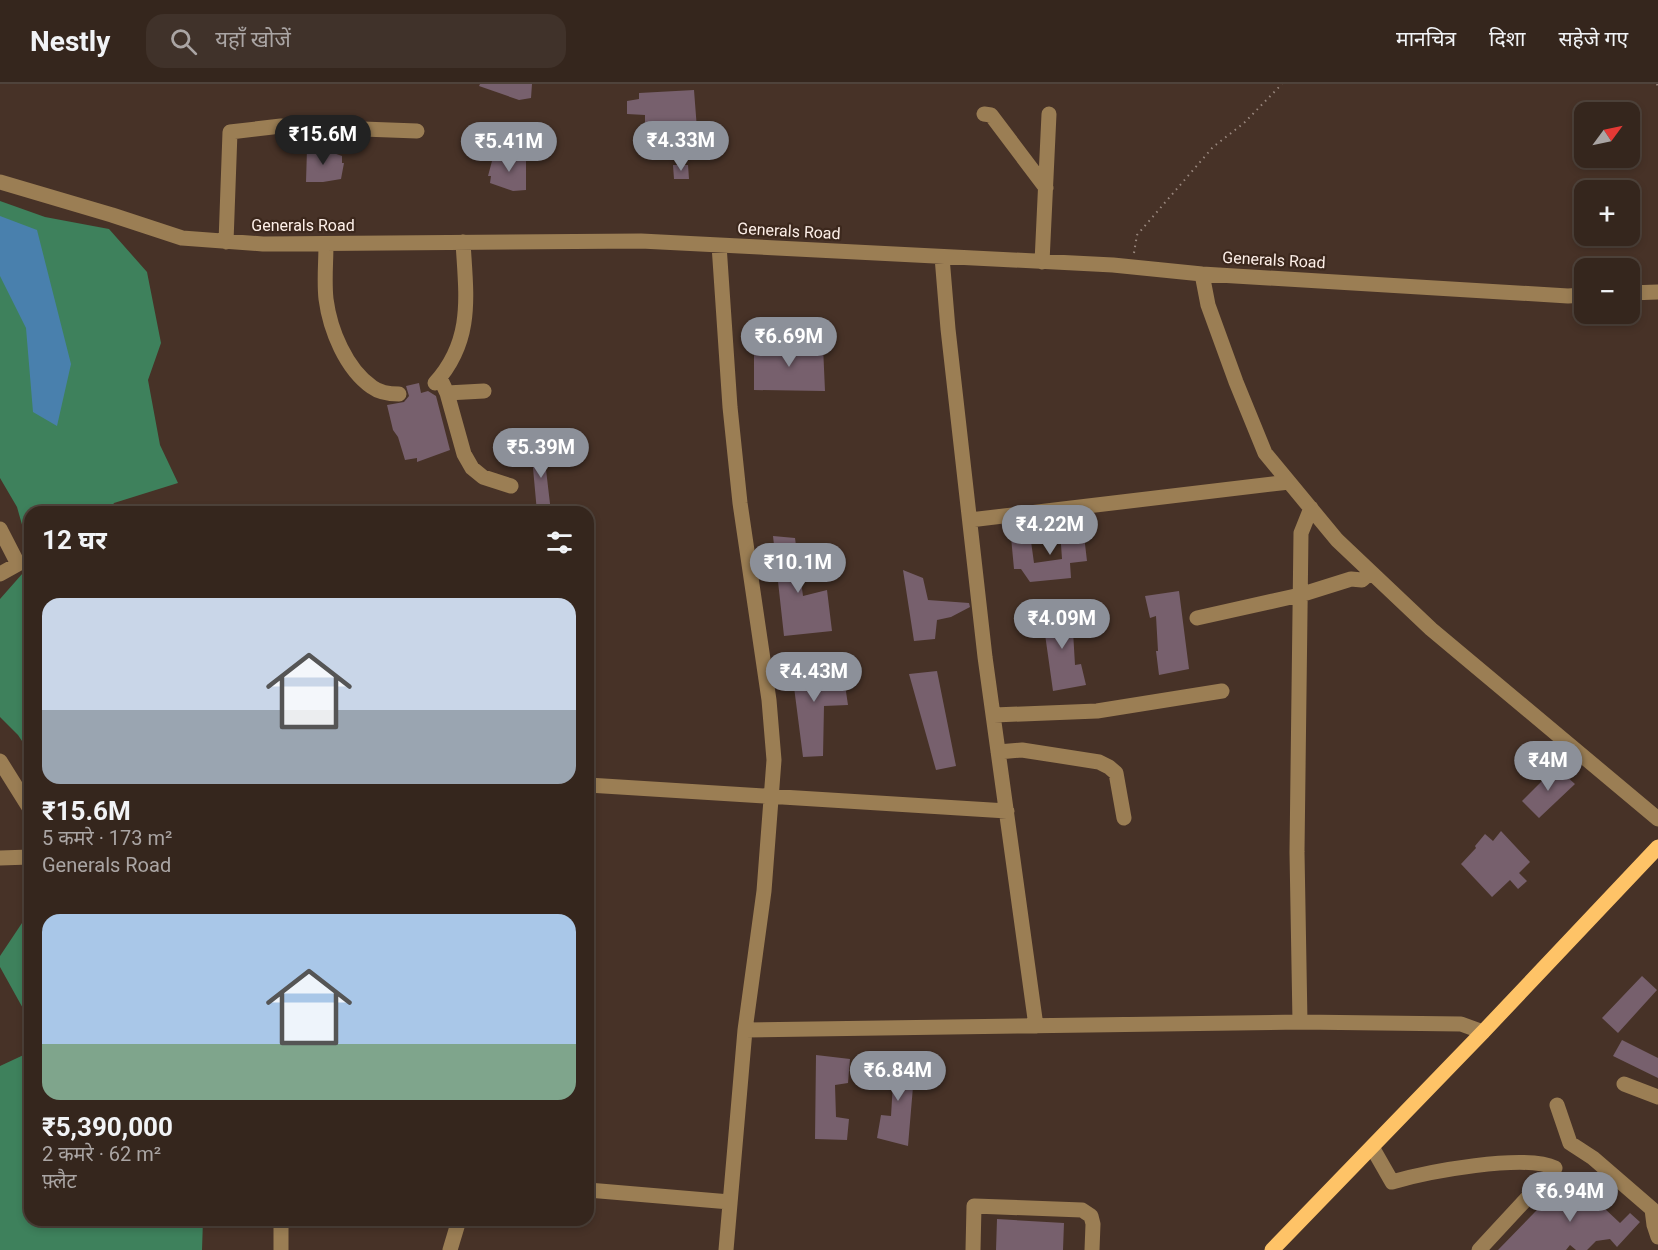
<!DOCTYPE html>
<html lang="hi">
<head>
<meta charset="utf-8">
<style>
  :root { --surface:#35261d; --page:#40322a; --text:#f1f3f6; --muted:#aaa5a4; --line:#4f433b; --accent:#8c9099 }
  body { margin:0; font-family:Roboto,"Noto Sans Devanagari",sans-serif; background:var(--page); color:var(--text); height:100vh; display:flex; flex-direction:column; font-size:22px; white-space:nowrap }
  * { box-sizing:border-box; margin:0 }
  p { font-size:20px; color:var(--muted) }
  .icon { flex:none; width:33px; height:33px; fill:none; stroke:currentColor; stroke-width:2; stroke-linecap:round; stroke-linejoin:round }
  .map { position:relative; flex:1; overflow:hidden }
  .drawer { position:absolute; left:24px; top:422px; width:570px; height:720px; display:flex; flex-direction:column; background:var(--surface); border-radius:18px; box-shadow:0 3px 9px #0003,0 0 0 2px var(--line) }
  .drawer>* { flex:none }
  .needle { width:39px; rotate:57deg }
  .fabs { position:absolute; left:1574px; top:18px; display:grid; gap:12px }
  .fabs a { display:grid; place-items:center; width:66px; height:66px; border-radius:12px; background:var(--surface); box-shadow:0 3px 9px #0003,0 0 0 2px var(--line); font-size:30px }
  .price { position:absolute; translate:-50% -51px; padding:0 14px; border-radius:21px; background:var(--accent); color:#fff; font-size:20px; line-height:39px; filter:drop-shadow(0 2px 3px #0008) }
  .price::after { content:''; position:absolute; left:50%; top:36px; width:18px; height:14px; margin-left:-9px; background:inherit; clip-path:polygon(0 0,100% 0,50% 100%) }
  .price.current { background:#222; color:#fff }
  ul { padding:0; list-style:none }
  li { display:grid; align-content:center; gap:12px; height:318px; padding:0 18px }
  li span { display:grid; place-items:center; height:186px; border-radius:18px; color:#555 }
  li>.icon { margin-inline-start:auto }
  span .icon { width:108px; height:108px; fill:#fffc; stroke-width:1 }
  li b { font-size:26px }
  h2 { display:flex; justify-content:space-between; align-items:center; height:72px; padding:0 18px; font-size:26px }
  header { display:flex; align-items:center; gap:36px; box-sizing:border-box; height:84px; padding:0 30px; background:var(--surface); border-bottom:2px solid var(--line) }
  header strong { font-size:28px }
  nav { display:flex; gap:33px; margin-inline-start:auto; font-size:21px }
  .search { width:420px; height:54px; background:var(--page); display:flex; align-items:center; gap:15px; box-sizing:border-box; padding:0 21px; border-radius:18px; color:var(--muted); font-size:22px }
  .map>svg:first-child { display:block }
  .forest { fill:#3e815c }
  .water { fill:#4980ad }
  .building { fill:#77606d }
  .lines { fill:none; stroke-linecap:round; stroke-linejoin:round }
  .path { stroke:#99877e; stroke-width:2; stroke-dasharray:1.5 4.5; stroke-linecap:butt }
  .minor { stroke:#9b7e54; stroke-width:15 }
  .major { stroke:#fec367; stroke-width:15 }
  .labels { text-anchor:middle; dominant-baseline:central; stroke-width:4.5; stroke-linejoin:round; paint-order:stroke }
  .street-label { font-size:16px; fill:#fdefe8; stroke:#3c281d }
</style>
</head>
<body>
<header>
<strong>Nestly</strong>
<div class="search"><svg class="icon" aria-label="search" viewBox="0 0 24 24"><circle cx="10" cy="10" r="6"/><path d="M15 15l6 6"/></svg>यहाँ खोजें</div>
<nav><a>मानचित्र</a><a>दिशा</a><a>सहेजे गए</a></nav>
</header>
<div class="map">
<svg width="1658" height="1166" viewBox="0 0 1658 1166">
  <rect width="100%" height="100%" fill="#473227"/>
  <!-- forest -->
  <path class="forest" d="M0 117 45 133 109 145 147 188 161 259 148 296 160 361 178 399 114 419 109 427 30 428V469L17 423 0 394Z
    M30 481V669L18 651 0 633V515Z
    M30 827V937L0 883V872Z
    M30 968V1136H203L202 1166H0V982Z"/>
  <!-- water -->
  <path class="water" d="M0 132 37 146 71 280 57 342 33 328 26 244 0 192Z"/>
  <!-- building -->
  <path class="building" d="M480 0H532L531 14 519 16 479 2Z
    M694 6 697 45 672 46 673 59 661 60 660 48 645 49V31L627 30V17L639 15V9Z
    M319 64 342 72V79H344L341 95 323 98H306L307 65Z
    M509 73H526V106L513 107 490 99 491 92H488L492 77Z
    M673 81H688L689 95H674Z
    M763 260 823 262 825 307 754 306V269Z
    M419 299 421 309 428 307 436 312 450 366 417 378V374L405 376 398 353 393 346 387 321 404 318 409 312 406 302Z
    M543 360 551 428H537L531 362Z
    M1083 443 1087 477 1070 479 1071 494 1030 498 1021 485H1014L1011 453 1030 450 1034 479 1062 475 1060 446Z
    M773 452 795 454 803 512 827 506 832 547 784 552Z
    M903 486 923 494 928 516 969 519 970 523 951 533 937 536 935 555 914 557Z
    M1179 507 1189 585 1159 591 1156 567H1158L1156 532 1150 534 1145 512Z
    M1072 523 1076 547H1073L1075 581 1081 580 1086 601 1053 607 1042 529Z
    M808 568 815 600 844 594 848 621 824 622 823 672 803 673 790 572Z
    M937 587 956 682 936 686 909 590Z
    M1556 683 1575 700 1539 734 1522 717Z
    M1501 747 1530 778 1519 789 1527 797 1518 805 1510 796 1492 813 1461 780 1476 764 1475 762 1485 750 1493 757Z
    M1642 892 1657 906 1618 949 1602 934Z
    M1622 956 1658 974V994L1613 972Z
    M816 971 850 975 848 999 835 1001 836 1033 849 1035 847 1056 815 1055Z
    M883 976 915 979 908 1062 877 1054 881 1031 891 1032 893 999 880 997Z
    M1570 1092 1620 1139 1630 1129 1640 1138 1617 1163 1610 1155 1596 1157 1587 1166H1576L1570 1161 1566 1166H1498Z
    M997 1135 1064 1139 1063 1166H996Z"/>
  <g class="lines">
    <!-- path -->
    <path class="path" d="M1657 0 1658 3
      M1134 169 1137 151 1213 63 1244 39 1282 0"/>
    <!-- minor -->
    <path class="minor" d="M984 30 991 31 1046 104
      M0 98 112 131 182 154 263 160 641 157 1113 181 1202 190 1568 212 1584 211
      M226 158 230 48 281 42 417 47
      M326 160C326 178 324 197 326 215 330 246 346 285 372 303 380 309 390 310 399 310
      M719 161 730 323 740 419 769 616 774 676 764 807 745 946 726 1166
      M942 173 948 245 985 573 1036 942
      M1042 178 1049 30
      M1202 190 1208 221 1236 298 1265 369 1337 456 1431 545 1658 735
      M1629 209 1658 208
      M440 294 447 309 464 370 472 384 483 393 511 402
      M435 299C474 256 466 211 463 158
      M447 309 484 307
      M970 436 1289 398
      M0 445 18 480 0 490
      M1197 534 1300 511 1351 495 1362 496 1371 488
      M994 631 1097 627 1222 607
      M998 668 1022 666 1099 678 1109 683 1116 689 1124 734
      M0 677 30 725
      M588 701 1007 727
      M0 774 30 773
      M1300 938 1297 768 1301 449 1311 424
      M745 946 1300 938 1461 940 1483 948
      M1624 1000 1658 1013
      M1557 1021 1570 1059 1593 1074 1652 1125 1654 1141 1658 1153
      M1372 1063 1392 1098C1426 1088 1525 1069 1555 1084L1479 1166
      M588 1106 730 1118
      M281 1166V1136
      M450 1166 459 1136
      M973 1166 974 1122 1082 1126 1091 1132 1093 1140 1092 1166"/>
    <!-- major -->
    <path class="major" d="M1272 1166 1483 948 1658 763"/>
  </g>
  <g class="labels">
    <!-- street labels -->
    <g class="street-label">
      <text x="303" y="141">Generals Road</text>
      <text transform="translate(789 147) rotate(3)">Generals Road</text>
      <text transform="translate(1274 176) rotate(3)">Generals Road</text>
    </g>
  </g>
</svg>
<div class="fabs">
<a><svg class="needle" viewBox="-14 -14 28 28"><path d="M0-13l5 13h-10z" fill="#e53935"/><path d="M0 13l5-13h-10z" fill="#aaa5a4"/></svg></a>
<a>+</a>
<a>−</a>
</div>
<b class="price current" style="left:323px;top:82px">₹15.6M</b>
<b class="price" style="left:681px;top:88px">₹4.33M</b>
<b class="price" style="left:509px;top:89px">₹5.41M</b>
<b class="price" style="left:789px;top:284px">₹6.69M</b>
<b class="price" style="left:541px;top:395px">₹5.39M</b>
<b class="price" style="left:1050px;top:472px">₹4.22M</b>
<b class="price" style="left:798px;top:510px">₹10.1M</b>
<b class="price" style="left:1062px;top:566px">₹4.09M</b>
<b class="price" style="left:814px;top:619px">₹4.43M</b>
<b class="price" style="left:1548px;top:708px">₹4M</b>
<b class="price" style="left:898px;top:1018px">₹6.84M</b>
<b class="price" style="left:1570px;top:1139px">₹6.94M</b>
<section class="drawer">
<h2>12 घर<svg class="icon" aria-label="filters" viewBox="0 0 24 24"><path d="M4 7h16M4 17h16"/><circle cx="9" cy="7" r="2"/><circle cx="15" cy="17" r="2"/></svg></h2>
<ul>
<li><span style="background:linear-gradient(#c9d6e8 60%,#9aa5b1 0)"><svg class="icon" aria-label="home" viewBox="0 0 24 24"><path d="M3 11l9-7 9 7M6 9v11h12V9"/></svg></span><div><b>₹15.6M</b><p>5 कमरे · 173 m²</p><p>Generals Road</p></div></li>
<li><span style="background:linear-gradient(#a9c7e8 70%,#7fa58c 0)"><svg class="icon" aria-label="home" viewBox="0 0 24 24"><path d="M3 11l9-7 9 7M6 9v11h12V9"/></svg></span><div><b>₹5,390,000</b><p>2 कमरे · 62 m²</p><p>फ़्लैट</p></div></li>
</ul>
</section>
</div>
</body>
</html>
